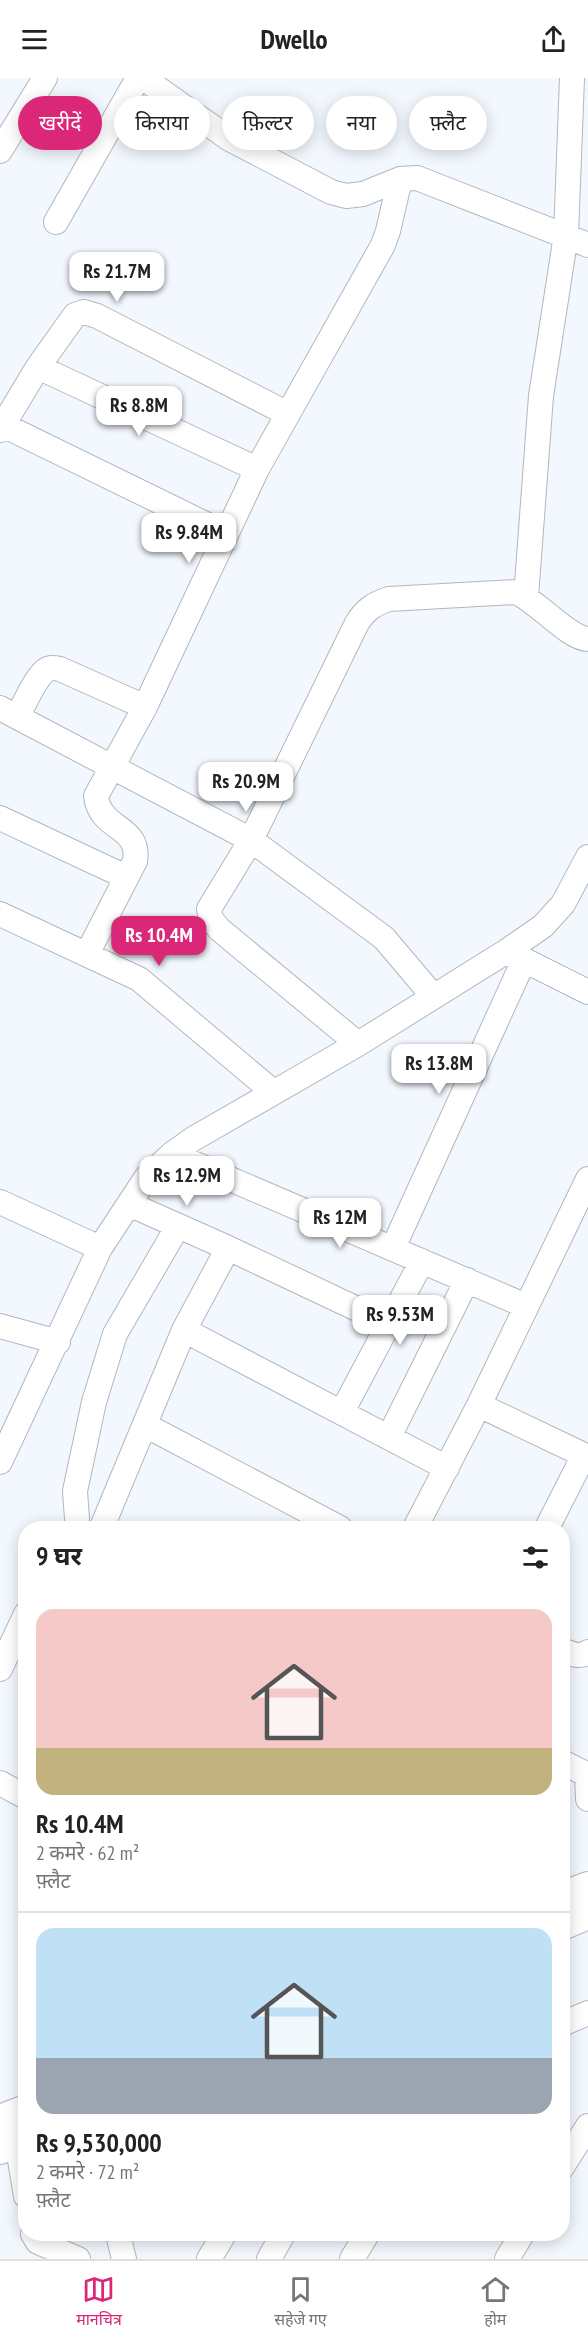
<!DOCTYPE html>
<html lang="hi">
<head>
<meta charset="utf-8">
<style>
  :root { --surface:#fff; --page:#f6f6f6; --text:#222; --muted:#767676; --line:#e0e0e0; --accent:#db2777 }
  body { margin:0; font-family:"PT Sans Narrow","Noto Sans Devanagari",sans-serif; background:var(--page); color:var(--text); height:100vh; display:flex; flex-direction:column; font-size:22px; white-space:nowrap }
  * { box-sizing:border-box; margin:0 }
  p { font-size:20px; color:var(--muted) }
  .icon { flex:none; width:33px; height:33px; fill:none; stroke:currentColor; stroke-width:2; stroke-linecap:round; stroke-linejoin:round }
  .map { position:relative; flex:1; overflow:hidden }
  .panel { position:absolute; left:18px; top:1443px; width:552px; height:720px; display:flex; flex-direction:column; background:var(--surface); border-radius:24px; box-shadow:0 3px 15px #0003 }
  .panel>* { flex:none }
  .banner { position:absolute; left:18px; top:18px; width:552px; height:54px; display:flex; gap:12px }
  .price { position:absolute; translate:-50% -51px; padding:0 14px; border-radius:12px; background:#fff; color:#222; font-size:20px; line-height:39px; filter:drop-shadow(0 2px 3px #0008) }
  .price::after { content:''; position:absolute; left:50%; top:36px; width:18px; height:14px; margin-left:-9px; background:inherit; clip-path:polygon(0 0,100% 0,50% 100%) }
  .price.active { background:var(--accent); color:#fff }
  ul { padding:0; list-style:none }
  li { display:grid; align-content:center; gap:12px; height:318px; padding:0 18px }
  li+li { border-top:2px solid var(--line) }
  li span { display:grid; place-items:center; height:186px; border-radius:18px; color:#555 }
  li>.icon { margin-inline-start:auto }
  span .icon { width:108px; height:108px; fill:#fffc; stroke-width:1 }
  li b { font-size:26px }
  h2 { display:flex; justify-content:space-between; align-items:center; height:72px; padding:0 18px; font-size:26px }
  .pill { padding:0 21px; border-radius:27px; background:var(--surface); box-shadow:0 3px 15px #0003; font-size:21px; line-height:54px }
  .pill.active { background:var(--accent); color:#fff }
  header { display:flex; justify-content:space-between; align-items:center; height:78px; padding:0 18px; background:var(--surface); font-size:27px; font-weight:700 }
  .tab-bar { display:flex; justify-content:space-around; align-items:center; height:84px; border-top:2px solid var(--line); background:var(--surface); font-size:16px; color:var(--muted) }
  .tab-bar a { display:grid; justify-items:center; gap:3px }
  .tab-bar .active { color:var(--accent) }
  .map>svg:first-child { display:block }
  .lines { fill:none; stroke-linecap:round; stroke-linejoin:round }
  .minor-casing { stroke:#b2b7be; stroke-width:26 }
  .major-casing { stroke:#b2b7be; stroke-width:32 }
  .minor { stroke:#fff; stroke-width:24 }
  .major { stroke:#fff; stroke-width:30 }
</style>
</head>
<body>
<header><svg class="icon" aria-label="menu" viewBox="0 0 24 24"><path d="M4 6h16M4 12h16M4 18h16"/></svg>Dwello<svg class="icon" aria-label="share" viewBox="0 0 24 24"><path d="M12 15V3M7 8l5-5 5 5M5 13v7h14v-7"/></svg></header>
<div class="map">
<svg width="588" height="2181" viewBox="0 0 588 2181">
  <rect width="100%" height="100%" fill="#f3f7fe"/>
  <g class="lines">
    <defs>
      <path id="minor" d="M143 0 228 60 331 114 346 118 363 116 400 101 417 100 588 167
        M0 73 45 0
        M56 144 138 0
        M38 289 257 391
        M3 347 226 456
        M0 352 38 289 75 237 84 234 97 238 288 336
        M526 519 541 318 566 157 572 0
        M0 630 251 762 384 860 433 918
        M17 639C24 627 35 600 46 592 50 589 55 590 60 591L145 629
        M0 740 126 799
        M0 836 139 901 272 1013
        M510 875 588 914
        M87 876 135 783C141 747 100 753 96 718L145 629 257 391 383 167 388 153 400 101
        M358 966 219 851 211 841 209 831 251 762 357 545C366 531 374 526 389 521L516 514C537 523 569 561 588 561
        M172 1076 526 1228
        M0 1124 100 1170
        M129 1126 228 1170 389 1246
        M393 1170 524 882
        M0 1248 58 1264
        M184 1252 447 1390
        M479 1327 588 1379
        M342 1334 422 1183
        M145 1347 340 1450
        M389 1359 467 1202
        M0 1384 100 1170 146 1100 172 1076 193 1061 358 966 507 873 543 848 563 826 588 779
        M77 1441 75 1413 94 1324 115 1256 178 1148
        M102 1449 184 1252 228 1170
        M415 1450 479 1327 588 1101
        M547 1450 584 1377
        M562 1572C571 1576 580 1580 588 1574
        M0 1591 26 1536
        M562 1684 588 1697
        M587 1697 588 1721
        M0 1705 26 1719
        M562 1946 588 1935
        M17 2064 26 2118
        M562 2089 588 2048
        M33 2156 38 2164 78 2181
        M118 2156 124 2181
        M209 2181 224 2156
        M269 2181 283 2156
        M352 2181 367 2156
        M507 2181 522 2156"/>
      <path id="major" d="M562 1819 588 1809
        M562 1847 588 1836
        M0 2042 26 2032
        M0 2071 26 2061"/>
    </defs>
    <!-- minor casing -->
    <use href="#minor" class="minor-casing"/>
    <!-- major casing -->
    <use href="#major" class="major-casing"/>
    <!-- minor -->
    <use href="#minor" class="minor"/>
    <!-- major -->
    <use href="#major" class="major"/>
  </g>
</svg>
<b class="price" style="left:117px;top:225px">Rs 21.7M</b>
<b class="price" style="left:139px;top:359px">Rs 8.8M</b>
<b class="price" style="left:189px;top:486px">Rs 9.84M</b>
<b class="price" style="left:246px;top:735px">Rs 20.9M</b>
<b class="price active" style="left:159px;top:889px">Rs 10.4M</b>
<b class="price" style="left:439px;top:1017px">Rs 13.8M</b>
<b class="price" style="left:187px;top:1129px">Rs 12.9M</b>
<b class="price" style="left:340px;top:1171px">Rs 12M</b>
<b class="price" style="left:400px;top:1268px">Rs 9.53M</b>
<div class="banner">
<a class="pill active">खरीदें</a>
<a class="pill">किराया</a>
<a class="pill">फ़िल्टर</a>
<a class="pill">नया</a>
<a class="pill">फ़्लैट</a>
</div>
<section class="panel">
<h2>9 घर<svg class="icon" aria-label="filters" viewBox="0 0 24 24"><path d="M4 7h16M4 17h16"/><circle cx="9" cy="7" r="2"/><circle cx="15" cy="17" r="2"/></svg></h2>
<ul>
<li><span style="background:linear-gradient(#f6c9c9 75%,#c2b280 0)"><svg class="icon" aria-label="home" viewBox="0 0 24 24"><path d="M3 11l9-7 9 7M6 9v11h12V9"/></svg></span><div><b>Rs 10.4M</b><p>2 कमरे · 62 m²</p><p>फ़्लैट</p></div></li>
<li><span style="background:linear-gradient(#bfe0f5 70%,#9aa5b1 0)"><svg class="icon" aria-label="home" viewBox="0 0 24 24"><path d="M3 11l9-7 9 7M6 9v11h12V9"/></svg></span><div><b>Rs 9,530,000</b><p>2 कमरे · 72 m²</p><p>फ़्लैट</p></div></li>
</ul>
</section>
</div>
<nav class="tab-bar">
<a class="active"><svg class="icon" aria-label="map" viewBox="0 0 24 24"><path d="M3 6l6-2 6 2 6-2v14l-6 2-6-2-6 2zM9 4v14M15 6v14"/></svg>मानचित्र</a>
<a><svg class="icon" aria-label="saved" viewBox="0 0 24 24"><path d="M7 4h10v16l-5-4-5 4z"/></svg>सहेजे गए</a>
<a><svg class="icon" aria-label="home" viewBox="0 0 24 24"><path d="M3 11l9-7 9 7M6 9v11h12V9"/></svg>होम</a>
</nav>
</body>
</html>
